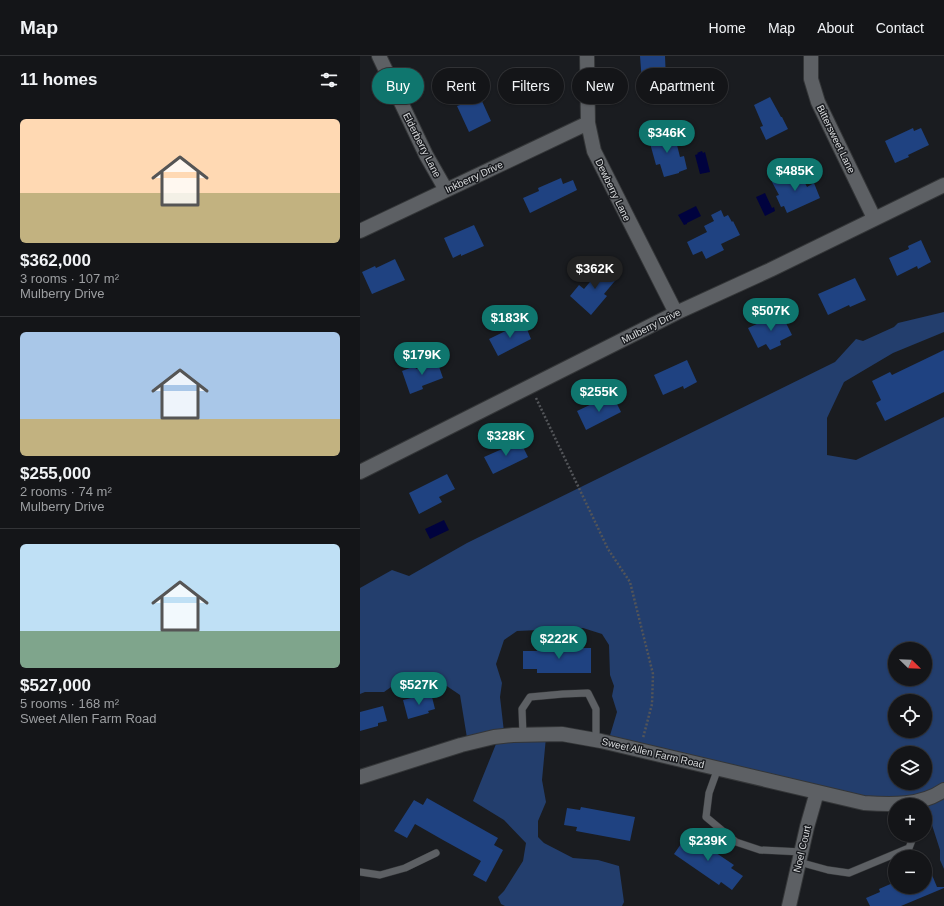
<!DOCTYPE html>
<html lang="en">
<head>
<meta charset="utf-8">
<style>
  :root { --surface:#141518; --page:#212225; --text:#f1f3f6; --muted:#9d9fa2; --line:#333437; --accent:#0f766e }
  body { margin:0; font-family:Arial,sans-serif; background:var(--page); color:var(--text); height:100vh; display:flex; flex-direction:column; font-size:15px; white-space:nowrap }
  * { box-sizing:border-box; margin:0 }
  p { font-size:13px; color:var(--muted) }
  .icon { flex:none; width:22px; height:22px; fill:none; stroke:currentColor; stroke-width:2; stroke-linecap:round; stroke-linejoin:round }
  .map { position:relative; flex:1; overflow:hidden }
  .side { display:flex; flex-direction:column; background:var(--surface); width:360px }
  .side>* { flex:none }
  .banner { position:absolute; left:12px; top:12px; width:380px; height:36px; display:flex; gap:8px }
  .needle { width:26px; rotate:113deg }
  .controls { position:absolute; left:528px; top:586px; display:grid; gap:8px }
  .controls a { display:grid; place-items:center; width:44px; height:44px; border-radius:50%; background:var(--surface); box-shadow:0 1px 3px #0004,0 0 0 1px var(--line); font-size:20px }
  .price { position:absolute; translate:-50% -34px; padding:0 9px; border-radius:14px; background:var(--accent); color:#fff; font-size:13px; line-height:26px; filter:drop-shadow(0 1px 2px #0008) }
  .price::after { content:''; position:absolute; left:50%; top:24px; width:12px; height:9px; margin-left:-6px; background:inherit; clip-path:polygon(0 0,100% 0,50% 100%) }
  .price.current { background:#222; color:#fff }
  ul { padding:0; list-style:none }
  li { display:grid; align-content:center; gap:8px; height:212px; padding:0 20px }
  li+li { border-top:1px solid var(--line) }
  li span { display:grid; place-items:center; height:124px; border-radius:6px; color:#555 }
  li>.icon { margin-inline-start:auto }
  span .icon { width:72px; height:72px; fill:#fffc; stroke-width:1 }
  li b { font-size:17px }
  h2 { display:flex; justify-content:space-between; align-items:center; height:48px; padding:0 20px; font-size:17px }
  .pill { padding:0 14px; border-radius:18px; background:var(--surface); box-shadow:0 1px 3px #0004,0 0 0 1px var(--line); font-size:14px; line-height:36px }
  .pill.current { background:var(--accent); color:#fff }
  header { display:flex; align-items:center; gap:24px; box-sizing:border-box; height:56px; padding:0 20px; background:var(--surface); border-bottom:1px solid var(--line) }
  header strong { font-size:19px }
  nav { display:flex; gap:22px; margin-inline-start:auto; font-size:14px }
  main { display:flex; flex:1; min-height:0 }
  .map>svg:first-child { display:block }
  .green { fill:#233e6d; fill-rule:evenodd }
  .water { fill:#00023e }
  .building { fill:#1f4281 }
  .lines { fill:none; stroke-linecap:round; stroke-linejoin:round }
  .service-casing { stroke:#343638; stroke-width:8 }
  .minor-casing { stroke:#343638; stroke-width:16 }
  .path { stroke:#535559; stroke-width:2.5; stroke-dasharray:2 2; stroke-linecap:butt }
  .service { stroke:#5d6064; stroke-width:7 }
  .minor { stroke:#5d6064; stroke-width:14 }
  .labels { text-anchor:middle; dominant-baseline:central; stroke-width:3; stroke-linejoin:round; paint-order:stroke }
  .street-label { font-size:10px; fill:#d9dbdd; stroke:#1a1c20 }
</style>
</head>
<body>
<header>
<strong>Map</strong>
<nav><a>Home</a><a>Map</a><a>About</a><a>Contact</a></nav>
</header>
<main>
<section class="side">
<h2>11 homes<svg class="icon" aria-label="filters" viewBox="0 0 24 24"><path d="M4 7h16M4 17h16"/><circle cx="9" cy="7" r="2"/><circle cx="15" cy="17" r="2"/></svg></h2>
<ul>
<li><span style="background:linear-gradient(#ffd9b3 60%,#c2b280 0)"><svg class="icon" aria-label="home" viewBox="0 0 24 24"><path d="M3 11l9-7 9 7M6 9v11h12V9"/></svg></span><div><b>$362,000</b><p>3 rooms · 107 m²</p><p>Mulberry Drive</p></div></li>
<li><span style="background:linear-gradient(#a9c7e8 70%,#c2b280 0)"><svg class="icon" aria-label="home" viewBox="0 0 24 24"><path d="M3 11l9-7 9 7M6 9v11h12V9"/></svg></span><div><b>$255,000</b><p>2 rooms · 74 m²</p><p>Mulberry Drive</p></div></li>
<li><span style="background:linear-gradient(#bfe0f5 70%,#7fa58c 0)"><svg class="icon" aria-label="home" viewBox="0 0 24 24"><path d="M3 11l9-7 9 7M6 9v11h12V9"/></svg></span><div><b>$527,000</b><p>5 rooms · 168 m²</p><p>Sweet Allen Farm Road</p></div></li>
</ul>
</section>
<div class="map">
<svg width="584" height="850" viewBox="0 0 584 850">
  <rect width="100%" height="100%" fill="#1a1c20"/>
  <!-- green -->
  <path class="green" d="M584 256V276L533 297 484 326 467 362V399L496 404 584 361V813L580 804V794L565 747 540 749 248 686 257 656 252 640 254 630 250 619 249 589 242 578 223 572 157 575 144 584 136 608 142 627 140 641 144 676 186 681 182 724 186 746 178 765V781L184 787 213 802 238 804 259 810 264 846 262 850H145L141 848 138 841 144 835 163 805 166 787 144 764 113 745 138 683 108 688 100 639 69 618 41 624 24 636H5L0 638V532L32 514 49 520 107 487 475 306 496 283 503 285 534 271 538 267ZM535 593H565V623H535ZM535 645H565V675H535ZM535 697H565V727H535Z"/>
  <!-- water -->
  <path class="water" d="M342 95 343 97 345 96 350 116 340 118 335 99 338 98 337 97Z
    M405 137 412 152 414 151 415 155 405 160 396 141Z
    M336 150 341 160 327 167V168L324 169 318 159Z
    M84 464 89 474 70 483 65 473Z"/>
  <!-- building -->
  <path class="building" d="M280 0H305L306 24 282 26Z
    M116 32 131 65 109 76 97 50 100 49 97 42Z
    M410 41 421 61H422L428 73 406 84 400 71 403 70 394 49Z
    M553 72 554 75 561 72 569 89 548 99 549 101 535 107 525 85Z
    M298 77 300 81 314 77 320 101 324 100 327 113 319 116V117L304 121 300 108 296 109 288 80Z
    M438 113 447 131 454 127 460 142 427 157 424 150 421 151 416 140 419 139 412 126Z
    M201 122 203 128 213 124 217 134 170 157 163 142 179 135 178 132Z
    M361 154 364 161 368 159 372 166 373 165 380 179 361 188 364 194 346 203 342 195 333 199 327 186 347 176 344 170 354 165 351 159Z
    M114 169 124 190 101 200V198L93 202 84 182Z
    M561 184 571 206 558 213 557 210 537 220 529 202 549 193 548 190Z
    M35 203 45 224 12 238 2 216 15 210 16 212Z
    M245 208 259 220 244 238 247 240 231 259 210 240 219 229 224 233Z
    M495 222 506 244 490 251 489 249 468 259 458 238Z
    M421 257 432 279 420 285 421 289 410 294 406 288 398 292 388 272Z
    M164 266 171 283 138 300 129 283Z
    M584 294V336L525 365 516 347 521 344 512 325 530 316 532 319Z
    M327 304 337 326 324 333 323 330 303 339 294 319Z
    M77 305 83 322 62 330 63 333 50 338 42 315 55 310 56 313Z
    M253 340 261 356 226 374 217 355 238 345 239 348Z
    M160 385 168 401 133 418 124 401Z
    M87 418 95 433 79 441 82 446 59 458 49 437Z
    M176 592H231V617H177V613H163V595H177Z
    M71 637 75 653 68 655 69 657 48 663 43 644Z
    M23 650 27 665 18 667V670L0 675V656Z
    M67 742 138 782 134 789 143 794 126 826 113 819 121 805 83 784 55 768 47 782 34 775 54 744 63 749Z
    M221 751 275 761 270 785 216 775 217 771 204 769 207 752 220 754Z
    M328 778 374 809 371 812 383 820 372 834 361 826 359 829 314 798Z
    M565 802 577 831H584V832L541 850H510L506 842 520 836 519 833 535 826V831H565Z"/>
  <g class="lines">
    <defs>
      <path id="service" d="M163 679 162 653 170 641 203 638 228 637 236 653V684
        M358 712 349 737 346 761 376 786 400 794 442 796
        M439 806 468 814 489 817 549 792 554 779
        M0 816 20 819 45 812 76 797"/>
      <path id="minor" d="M19 0 66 99 86 134
        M227 0 228 67 234 95 316 257
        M451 0V23L458 46 514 162
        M0 175 228 67
        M0 416 316 257 410 214 584 129
        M0 721 101 689 134 681 153 679 202 678 241 685 504 747C531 749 561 750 584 734
        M429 850 447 771 457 736"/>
    </defs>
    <!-- service casing -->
    <use href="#service" class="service-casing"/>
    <!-- minor casing -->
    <use href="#minor" class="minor-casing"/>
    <!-- path -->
    <path class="path" d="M176 342 248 493 270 526 293 618 292 648 283 682"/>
    <!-- service -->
    <use href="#service" class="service"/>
    <!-- minor -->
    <use href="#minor" class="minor"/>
  </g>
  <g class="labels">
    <!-- street labels -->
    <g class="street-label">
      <text transform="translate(476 83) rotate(64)">Bittersweet Lane</text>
      <text transform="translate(62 89) rotate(63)">Elderberry Lane</text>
      <text transform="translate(114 121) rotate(-25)">Inkberry Drive</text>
      <text transform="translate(253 134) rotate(64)">Dewberry Lane</text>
      <text transform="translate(291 270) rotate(-27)">Mulberry Drive</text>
      <text transform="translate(293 697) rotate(13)">Sweet Allen Farm Road</text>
      <text transform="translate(442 793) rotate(-77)">Noel Court</text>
    </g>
  </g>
</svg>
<div class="controls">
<a><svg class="needle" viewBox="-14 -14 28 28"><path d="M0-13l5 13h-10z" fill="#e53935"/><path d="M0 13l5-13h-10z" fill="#9d9fa2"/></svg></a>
<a><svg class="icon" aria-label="locate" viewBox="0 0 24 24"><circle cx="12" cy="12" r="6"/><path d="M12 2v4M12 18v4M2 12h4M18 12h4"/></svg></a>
<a><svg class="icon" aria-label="layers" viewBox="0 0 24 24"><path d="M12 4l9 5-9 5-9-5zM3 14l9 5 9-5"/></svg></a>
<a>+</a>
<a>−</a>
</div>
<b class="price" style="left:307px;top:98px">$346K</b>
<b class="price" style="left:435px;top:136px">$485K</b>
<b class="price current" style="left:235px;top:234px">$362K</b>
<b class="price" style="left:411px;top:276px">$507K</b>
<b class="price" style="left:150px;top:283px">$183K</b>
<b class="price" style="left:62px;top:320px">$179K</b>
<b class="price" style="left:239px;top:357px">$255K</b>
<b class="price" style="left:146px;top:401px">$328K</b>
<b class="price" style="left:199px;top:604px">$222K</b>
<b class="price" style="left:59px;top:650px">$527K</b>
<b class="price" style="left:348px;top:806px">$239K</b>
<div class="banner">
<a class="pill current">Buy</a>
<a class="pill">Rent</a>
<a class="pill">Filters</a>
<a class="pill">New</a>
<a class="pill">Apartment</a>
</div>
</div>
</main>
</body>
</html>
